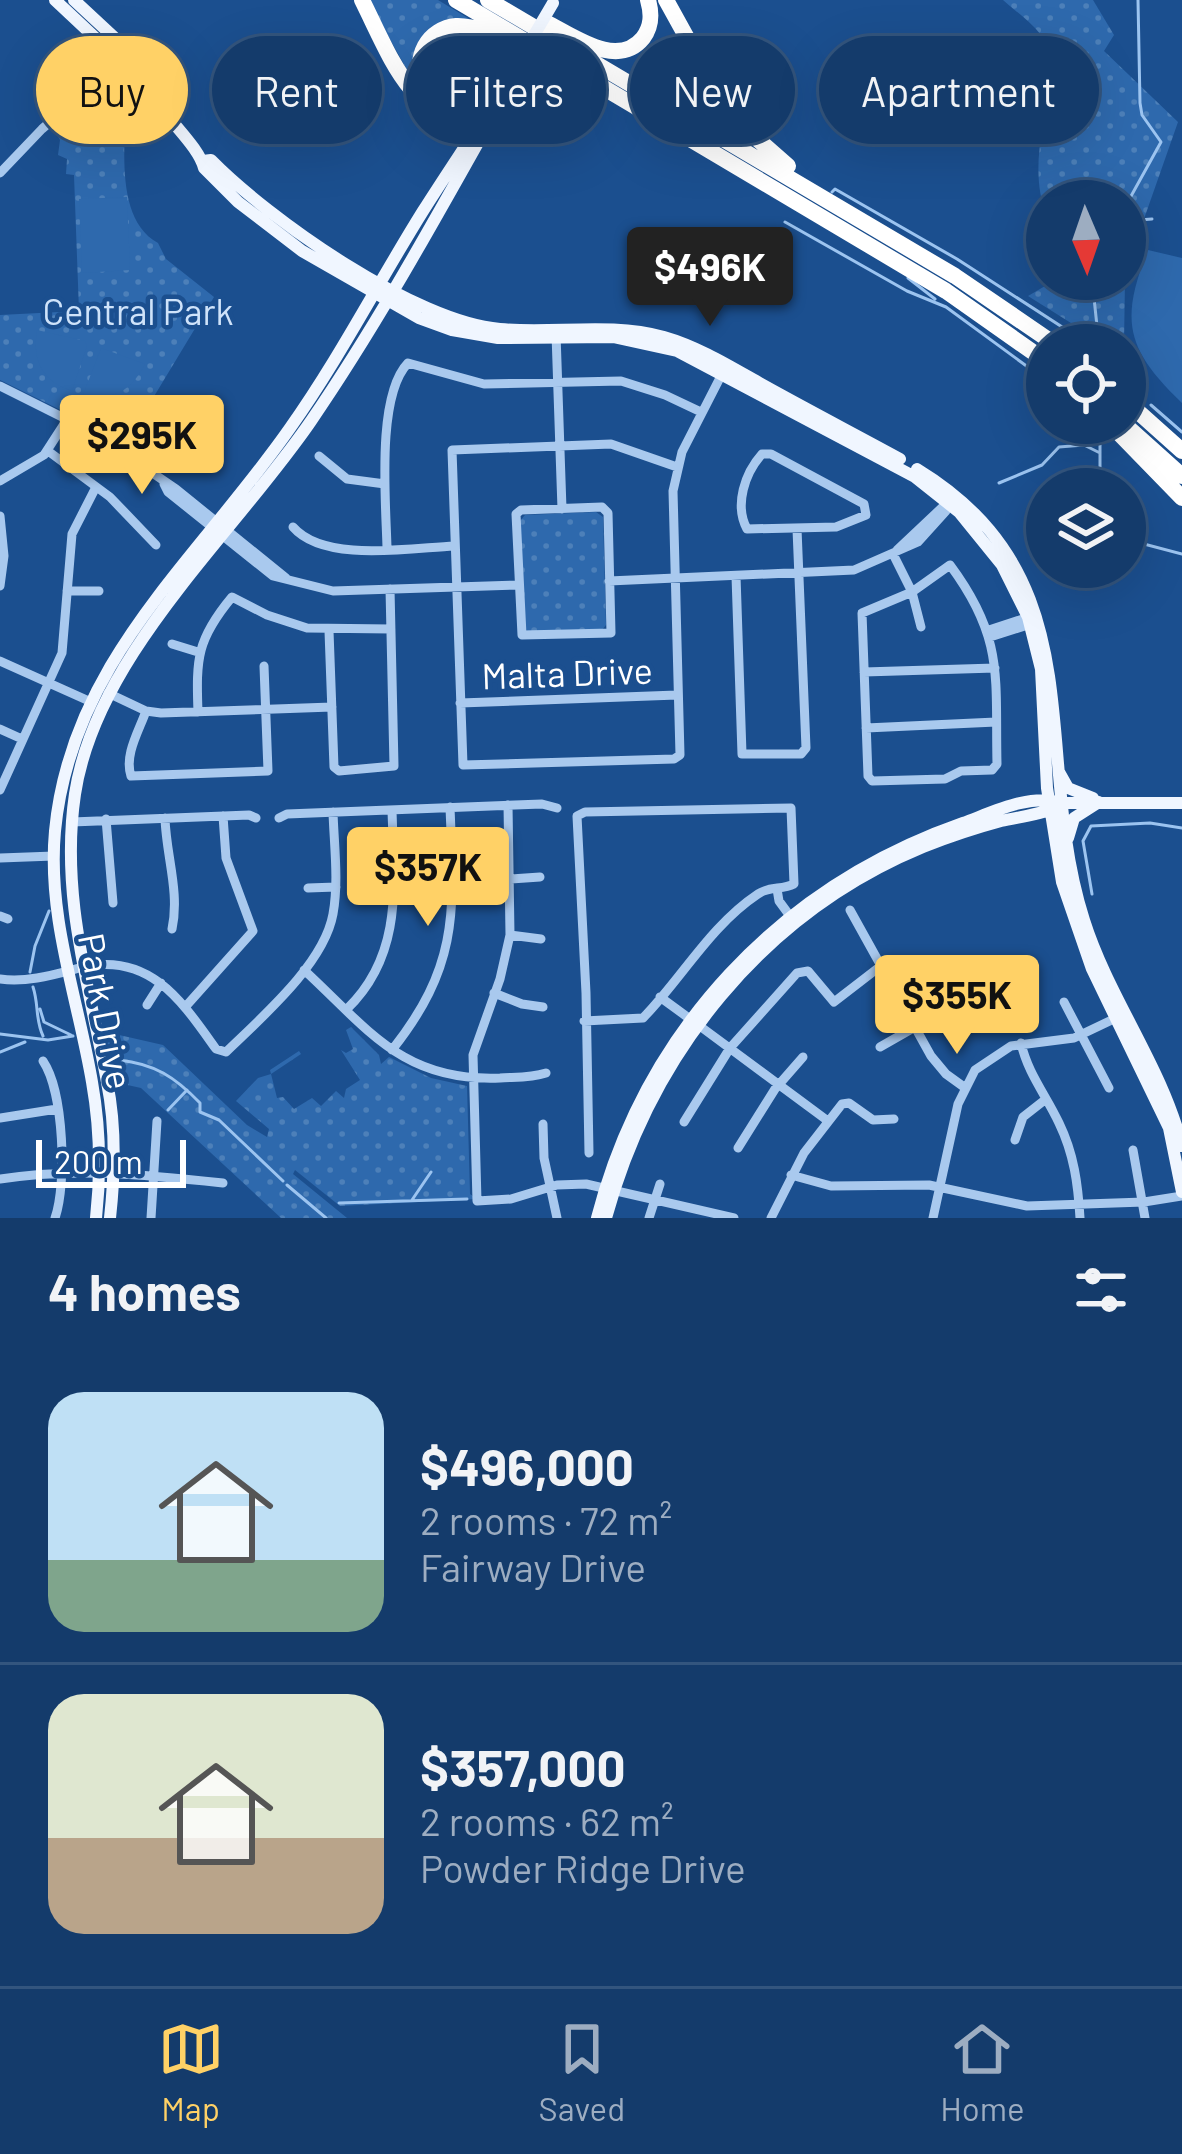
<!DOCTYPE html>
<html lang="en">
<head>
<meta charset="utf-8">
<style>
  :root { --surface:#143b6b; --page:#214673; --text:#f1f3f6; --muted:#9dadc1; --line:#33557e; --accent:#ffd166 }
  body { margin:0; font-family:Barlow,sans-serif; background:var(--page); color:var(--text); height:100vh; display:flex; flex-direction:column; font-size:45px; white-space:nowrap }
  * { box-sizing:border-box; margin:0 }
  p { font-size:39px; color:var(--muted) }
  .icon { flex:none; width:66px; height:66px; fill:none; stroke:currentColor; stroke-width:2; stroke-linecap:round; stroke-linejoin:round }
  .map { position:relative; height:1218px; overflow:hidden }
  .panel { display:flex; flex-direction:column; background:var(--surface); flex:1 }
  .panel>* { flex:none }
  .top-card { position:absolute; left:36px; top:36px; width:1110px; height:108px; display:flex; gap:24px }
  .needle { width:78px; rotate:178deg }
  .tools { position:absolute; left:1026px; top:180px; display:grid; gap:24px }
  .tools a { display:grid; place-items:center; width:120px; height:120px; border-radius:50%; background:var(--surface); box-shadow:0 12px 48px #0002,0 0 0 3px var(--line); font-size:60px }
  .scale { position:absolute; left:36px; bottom:30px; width:150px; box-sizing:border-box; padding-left:12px; border:6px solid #fff; border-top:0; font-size:33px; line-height:42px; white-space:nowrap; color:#fff; -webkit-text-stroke:9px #1b4f8f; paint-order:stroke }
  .price { position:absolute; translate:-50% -102px; padding:0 27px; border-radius:12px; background:var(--accent); color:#111; font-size:39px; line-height:78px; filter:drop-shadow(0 3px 6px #0008) }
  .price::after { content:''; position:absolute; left:50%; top:72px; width:36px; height:27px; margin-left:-18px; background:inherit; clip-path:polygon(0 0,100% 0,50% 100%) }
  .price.active { background:#222; color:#fff }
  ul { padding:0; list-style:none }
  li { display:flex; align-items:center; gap:36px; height:300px; padding:0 48px }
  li+li { border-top:3px solid var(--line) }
  li span { display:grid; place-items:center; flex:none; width:336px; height:240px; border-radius:36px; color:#555 }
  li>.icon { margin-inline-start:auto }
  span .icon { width:144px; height:144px; fill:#fffc; stroke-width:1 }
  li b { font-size:51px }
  h2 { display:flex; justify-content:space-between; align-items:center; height:144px; padding:0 48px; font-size:51px }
  .pill { padding:0 42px; border-radius:54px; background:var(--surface); box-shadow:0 12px 48px #0002,0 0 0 3px var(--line); font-size:42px; line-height:108px }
  .pill.active { background:var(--accent); color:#111 }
  .menu { display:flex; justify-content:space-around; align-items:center; height:168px; border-top:3px solid var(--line); background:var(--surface); font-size:33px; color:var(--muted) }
  .menu a { display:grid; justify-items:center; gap:6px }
  .menu .active { color:var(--accent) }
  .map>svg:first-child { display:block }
  .green { fill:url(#green-dots) }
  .pitch { fill:#2e69ad }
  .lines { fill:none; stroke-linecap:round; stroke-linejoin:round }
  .stream { stroke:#9cc4f0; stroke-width:3 }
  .minor { stroke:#a9c9ee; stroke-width:9 }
  .major { stroke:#f0f6ff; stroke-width:12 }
  .highway { stroke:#fff; stroke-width:16 }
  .major-bridge { stroke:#f0f6ff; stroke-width:12 }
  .labels { text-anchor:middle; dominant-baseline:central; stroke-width:9; stroke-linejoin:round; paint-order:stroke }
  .park-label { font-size:36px; fill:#cfe3fa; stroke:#1b4f8f }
  .street-label { font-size:36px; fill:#fff; stroke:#1b4f8f }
</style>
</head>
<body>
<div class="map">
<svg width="1182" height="1218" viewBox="0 0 1182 1218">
  <defs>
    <pattern id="green-dots" width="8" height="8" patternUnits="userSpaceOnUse" patternTransform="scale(3)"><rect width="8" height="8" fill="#2e69ad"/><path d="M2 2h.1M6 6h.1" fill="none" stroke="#4d80b9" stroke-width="1.8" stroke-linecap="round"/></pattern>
  </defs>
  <rect width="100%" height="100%" fill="#1b4f8f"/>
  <!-- green -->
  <path class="green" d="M368 0H438L476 23 436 26 421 87 411 77Z
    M1003 0H1093L1114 35 1104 51 1178 122 1125 273V201H1047V216C1036 191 1037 158 1042 132 1047 99 1063 72 1044 40 1036 25 1016 12 1003 0Z
    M120 71 124 72 113 85 126 95C126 141 113 218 158 243L166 259 214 297 150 403 152 457 146 463 97 428 0 380V315L79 311 74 175 66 174 67 159 58 155 60 140 52 125Z
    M1057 279H1125L1124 345H1106L1028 296Z
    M596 512 603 517 606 625 602 630 529 632 524 628 520 521 525 515Z
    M351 1027 379 1055 381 1064 389 1057 431 1078 467 1086 470 1194 476 1199 340 1206 295 1170 293 1174 347 1218H281L141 1088 114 1082 106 1032 163 1045 247 1125 267 1137 269 1129 236 1101 258 1078 271 1074 270 1070 299 1051 301 1054 271 1074 277 1098 283 1097 294 1109 312 1098 321 1106 336 1091 344 1098 346 1089 360 1080 341 1050 346 1053 353 1049 346 1030Z"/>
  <!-- pitch -->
  <path class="pitch" d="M127 197 130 270 82 273 79 199Z
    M1148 250 1182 258V403C1127 350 1119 322 1148 250Z
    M37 330 85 341 87 346 72 391C42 381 32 361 37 330Z
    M101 348 145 364C131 391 114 401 83 395Z"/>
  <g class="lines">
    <!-- stream -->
    <path class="stream" d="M832 192 835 189 957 259 1090 345
      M1125 207 1161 142 1142 115 1140 103 1138 0
      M1125 221 1152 219
      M785 222 907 291 946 307 1047 381
      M908 278 935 299
      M1092 279 1099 345
      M1058 294 1092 295
      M1125 380 1142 396
      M1151 405 1182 432
      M1091 423 1094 432 1100 433
      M1100 426V489
      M999 483 1042 465 1059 447 1084 445 1100 453
      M1125 539 1182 554
      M1092 894 1083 841 1091 826 1150 823 1182 828
      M30 972 35 946 49 911
      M33 987C39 1005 35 1019 43 1036
      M40 1009 44 1022 71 1035
      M0 1034 48 1040 73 1036
      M0 1052 25 1042
      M119 1060C155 1064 175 1077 200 1103V1112L219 1120 283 1181
      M168 1110 187 1090
      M287 1185 326 1218
      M412 1200 431 1172
      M339 1203 467 1199"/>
    <!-- minor -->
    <path class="minor" d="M0 173 42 129 125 57
      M556 334 562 509
      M0 386 94 433 176 489 286 578
      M48 451 110 497 156 545
      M762 454H771L864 504 866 515 836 527 747 529C734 505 745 473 762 454Z
      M319 456 347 479 385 484
      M677 467 611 444 452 450 463 765 674 759 680 755 673 491 682 452 724 370
      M0 481 44 455 68 418
      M164 484 168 492 273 576 333 591 518 585
      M602 507 608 513 611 633 522 635 516 514 521 510Z
      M0 516 4 556 0 586
      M293 527C324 563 410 548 454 546
      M387 548C386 503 376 396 408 363L484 384 621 381 665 395 701 412
      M897 550 950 500
      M893 554 912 592 862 613 868 776 872 781 945 779 961 771 992 770 997 764C995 678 1005 639 950 565L912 592 921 627
      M736 576 742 754H801L806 748 797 529
      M609 581 854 570 918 542 946 511 948 502
      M67 591H99
      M989 630 1029 617
      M329 631 334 767 339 771 394 766 390 589
      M990 637 1031 624
      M172 644 198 652
      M0 661 89 701
      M864 672 995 668
      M108 693 146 711 161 713 332 707
      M460 703 677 695
      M146 711C139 731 124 755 131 776L268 771 264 666
      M198 712C196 658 197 639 232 597L267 615 307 628 391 629
      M866 728 996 722
      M0 729 22 739
      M0 790 62 653 72 534 96 487
      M508 805 510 935 500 979 473 1055 477 1201 511 1199 557 1185 586 1184 734 1218
      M165 818C166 855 180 892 172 929
      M279 818 287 814 542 804 557 808
      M106 819 113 903
      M72 822 249 815 256 818
      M0 858 54 856
      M511 879 540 877
      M308 888 336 887
      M777 889 779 901 790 916
      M850 910 931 1056 946 1074 964 1087
      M0 916 8 919
      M510 935 541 939
      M304 970C369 1030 403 1082 500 1078 515 1077 531 1078 546 1073
      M0 979C28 983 56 974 83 967 151 952 183 1003 216 1049L226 1052C262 1017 324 964 333 914 339 881 334 845 333 812
      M494 993 522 1004 543 1007
      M660 997 690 1019
      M1064 1002 1109 1088
      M147 1005 161 983
      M187 1005 253 931 226 858 223 816
      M347 1009C404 954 394 883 392 810
      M584 1021 643 1018C682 978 710 926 758 894 769 886 782 890 794 884L791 808 585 812 577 816 586 993 589 1153
      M697 1024 828 1121
      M1021 1043C1028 1074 1046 1095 1059 1123 1074 1154 1078 1184 1080 1218
      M880 1047 915 1027
      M392 1050C460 964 454 911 450 807
      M43 1061C64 1092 67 1184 55 1218
      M0 1118 57 1109
      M684 1122 730 1048 797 973 808 971 834 1002 882 965
      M543 1124 544 1158 557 1218
      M1015 1140 1023 1117 1046 1099
      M738 1148 775 1089 803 1057
      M1133 1150 1145 1218
      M791 1175 831 1186 929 1185 1027 1206 1144 1202 1182 1196
      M0 1179C73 1167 149 1175 223 1183
      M151 1218 157 1121
      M649 1218 660 1184
      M771 1218 804 1153 842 1104 849 1103 873 1120 894 1119
      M933 1218 958 1104 975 1070 1011 1046 1074 1038 1116 1018"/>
    <!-- major -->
    <path class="major" d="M55 0 120 61 155 109 165 112
      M74 0 118 41 166 104 165 112C177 129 199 149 204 168L238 202 302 251 419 318 452 330 498 338 613 337 677 351 915 477 959 512 1002 565 1028 617 1041 669 1047 788 1062 882 1092 969 1169 1128 1182 1192
      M203 161 211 160C270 220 415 322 500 329 555 334 609 322 664 337 699 347 731 367 763 385 808 410 854 434 900 459
      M917 469C1099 580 1030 752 1084 920 1109 999 1162 1066 1182 1146
      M1059 772 1068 788 1093 798
      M1068 838 1074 818 1099 802
      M96 1218C101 1173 100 1127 92 1082 78 999 47 917 55 831 71 661 198 560 290 428 339 359 378 283 423 211 454 162 487 115 516 66
      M110 1218C115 1173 116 1126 107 1082 89 985 60 894 75 794 96 655 233 535 311 421 374 329 429 230 484 132
      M597 1218C646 1029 780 887 963 823 991 813 1030 793 1060 803H1182
      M606 1218C651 1053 763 913 923 847 948 837 975 828 1001 821 1019 817 1039 815 1054 808"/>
    <!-- highway -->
    <path class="highway" d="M362 0C397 71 405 103 481 138
      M456 0 946 291 1047 362
      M488 0 955 276 1056 345
      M666 0 729 114 788 166
      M545 22C572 35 617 70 643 38 652 26 652 14 648 0
      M447 98C482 106 498 74 523 54
      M488 127C458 113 404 86 425 46 431 35 443 27 456 26 476 25 501 39 519 48
      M1125 400 1182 451
      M1109 423 1182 498
      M1124 424 1182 476"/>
    <!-- major-bridge -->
    <path class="major-bridge" d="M523 54 553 3"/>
  </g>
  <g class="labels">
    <!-- park labels -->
    <g class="park-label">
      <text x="138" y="310">Central Park</text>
    </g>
    <!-- street labels -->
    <g class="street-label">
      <text transform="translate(567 672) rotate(-2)">Malta Drive</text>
      <text transform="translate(107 1011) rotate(79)">Park Drive</text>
    </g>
  </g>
</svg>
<div class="tools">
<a><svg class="needle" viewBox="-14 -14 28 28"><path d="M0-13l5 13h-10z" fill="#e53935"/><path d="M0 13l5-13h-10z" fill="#9dadc1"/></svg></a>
<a><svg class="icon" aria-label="locate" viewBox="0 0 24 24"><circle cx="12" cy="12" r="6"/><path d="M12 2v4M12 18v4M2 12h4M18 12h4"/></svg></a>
<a><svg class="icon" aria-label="layers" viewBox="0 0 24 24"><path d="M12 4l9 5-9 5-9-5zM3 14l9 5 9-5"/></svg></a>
</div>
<div class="scale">200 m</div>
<b class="price active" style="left:710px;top:329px">$496K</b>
<b class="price" style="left:142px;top:497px">$295K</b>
<b class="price" style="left:428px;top:929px">$357K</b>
<b class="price" style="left:957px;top:1057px">$355K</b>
<div class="top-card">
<a class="pill active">Buy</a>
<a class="pill">Rent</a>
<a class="pill">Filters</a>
<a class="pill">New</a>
<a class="pill">Apartment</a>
</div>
</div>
<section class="panel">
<h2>4 homes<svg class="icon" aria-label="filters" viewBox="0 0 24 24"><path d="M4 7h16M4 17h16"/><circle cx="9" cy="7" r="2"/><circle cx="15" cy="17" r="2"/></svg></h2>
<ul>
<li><span style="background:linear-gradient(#bfe0f5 70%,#7fa58c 0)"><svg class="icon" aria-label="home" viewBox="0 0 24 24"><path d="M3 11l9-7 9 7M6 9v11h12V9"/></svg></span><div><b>$496,000</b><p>2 rooms · 72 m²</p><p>Fairway Drive</p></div></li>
<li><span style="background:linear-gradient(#dfe7d0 60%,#b9a48a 0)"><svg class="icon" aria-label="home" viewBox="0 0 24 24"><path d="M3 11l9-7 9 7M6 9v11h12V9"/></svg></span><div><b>$357,000</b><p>2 rooms · 62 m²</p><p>Powder Ridge Drive</p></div></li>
</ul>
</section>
<nav class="menu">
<a class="active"><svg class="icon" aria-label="map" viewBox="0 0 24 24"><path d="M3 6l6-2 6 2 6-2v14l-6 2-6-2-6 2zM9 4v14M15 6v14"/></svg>Map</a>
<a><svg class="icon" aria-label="saved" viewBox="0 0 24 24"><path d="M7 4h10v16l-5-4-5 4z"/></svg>Saved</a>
<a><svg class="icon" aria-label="home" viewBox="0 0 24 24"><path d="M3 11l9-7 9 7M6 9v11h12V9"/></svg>Home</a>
</nav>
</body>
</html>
